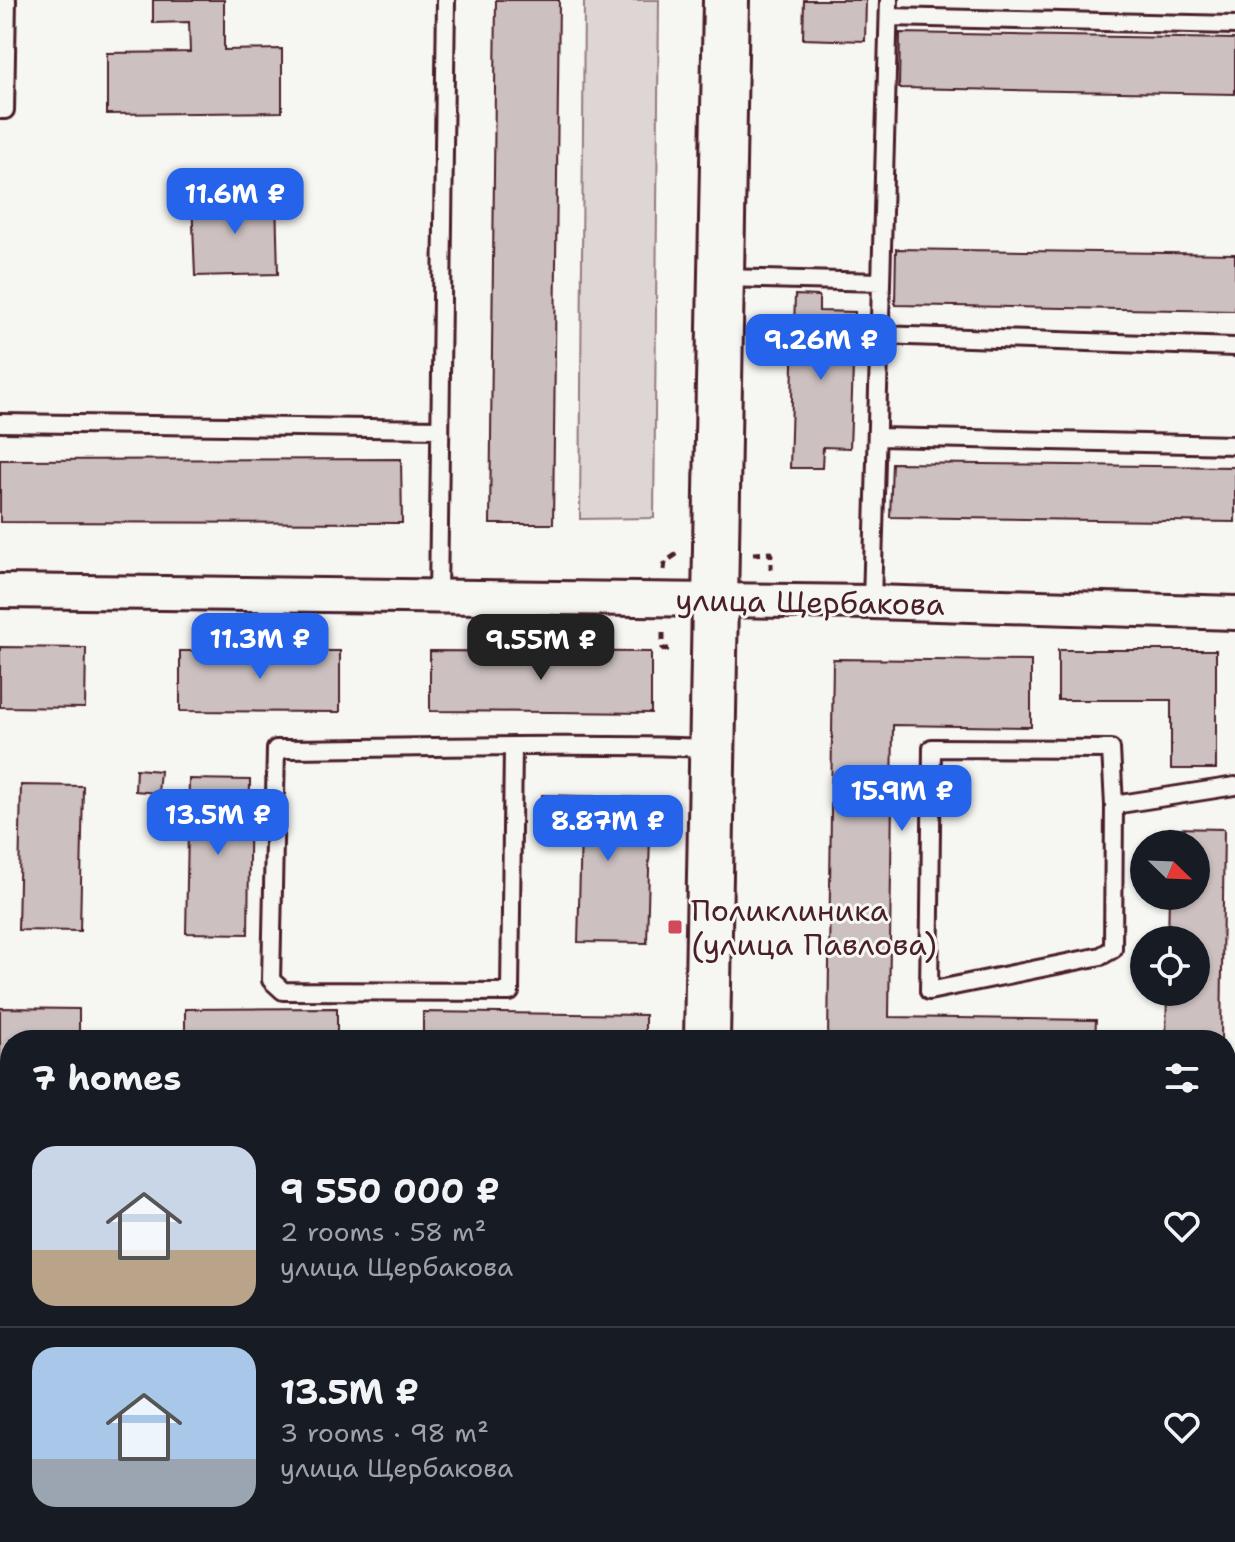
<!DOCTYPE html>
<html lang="en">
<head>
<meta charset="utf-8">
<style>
  :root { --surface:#171b24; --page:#242831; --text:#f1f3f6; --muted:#9ea1a6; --line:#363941; --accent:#2563eb }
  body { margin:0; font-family:"Shantell Sans",sans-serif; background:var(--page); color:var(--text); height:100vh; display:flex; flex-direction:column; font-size:30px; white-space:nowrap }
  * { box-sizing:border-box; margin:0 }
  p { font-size:26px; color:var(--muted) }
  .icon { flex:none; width:44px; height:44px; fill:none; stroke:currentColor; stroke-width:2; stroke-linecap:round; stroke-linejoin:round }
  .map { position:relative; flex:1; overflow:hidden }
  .sheet { position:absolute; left:0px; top:1030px; width:1236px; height:512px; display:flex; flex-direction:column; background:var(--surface); border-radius:32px 32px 0 0; box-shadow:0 2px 6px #0004 }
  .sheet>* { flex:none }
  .needle { width:52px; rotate:113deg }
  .tools { position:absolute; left:1130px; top:830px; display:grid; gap:16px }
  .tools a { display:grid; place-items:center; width:80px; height:80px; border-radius:50%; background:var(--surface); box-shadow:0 2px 6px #0004; font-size:40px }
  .price { position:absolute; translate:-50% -68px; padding:0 18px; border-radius:16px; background:var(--accent); color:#fff; font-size:26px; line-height:52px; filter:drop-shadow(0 2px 4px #0008) }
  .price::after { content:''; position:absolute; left:50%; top:48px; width:24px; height:18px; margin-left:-12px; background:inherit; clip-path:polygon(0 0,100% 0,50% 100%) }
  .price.selected { background:#222; color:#fff }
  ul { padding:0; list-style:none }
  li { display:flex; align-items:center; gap:24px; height:200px; padding:0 32px }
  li+li { border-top:2px solid var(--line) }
  li span { display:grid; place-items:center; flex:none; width:224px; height:160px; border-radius:24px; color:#555 }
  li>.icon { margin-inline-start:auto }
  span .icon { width:96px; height:96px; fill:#fffc; stroke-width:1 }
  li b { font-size:34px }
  h2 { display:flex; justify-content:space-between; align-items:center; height:96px; padding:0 32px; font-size:34px }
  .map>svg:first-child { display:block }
  .built { fill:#e9e6e3 }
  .green { fill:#ddd6d5; stroke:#947a80; stroke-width:2 }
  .building { fill:#ccc1c0; stroke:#4a1f2b; stroke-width:2 }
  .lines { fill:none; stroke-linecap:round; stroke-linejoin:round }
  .lane-casing { stroke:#4a1f2b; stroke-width:22 }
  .street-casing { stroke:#4a1f2b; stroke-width:38 }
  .secondary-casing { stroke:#4a1f2b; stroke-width:50 }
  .path { stroke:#4a1f2b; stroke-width:5; stroke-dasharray:8 6; stroke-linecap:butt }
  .lane { stroke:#f6f6f2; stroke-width:16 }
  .street { stroke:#f6f6f2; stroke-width:32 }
  .secondary { stroke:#f6f6f2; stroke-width:44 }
  .poi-dot { fill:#d1495b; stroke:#f6f6f2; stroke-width:3 }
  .labels { text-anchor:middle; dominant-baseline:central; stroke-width:6; stroke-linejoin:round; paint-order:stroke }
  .street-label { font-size:30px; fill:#4a1f2b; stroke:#f6f6f2 }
  .poi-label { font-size:30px; fill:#4a1f2b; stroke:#f6f6f2; text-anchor:start }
</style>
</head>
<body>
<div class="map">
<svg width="1235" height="1542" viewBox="0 0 1235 1542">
  <rect width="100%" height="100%" fill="#f6f6f2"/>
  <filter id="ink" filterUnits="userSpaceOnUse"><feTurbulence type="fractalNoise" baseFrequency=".0125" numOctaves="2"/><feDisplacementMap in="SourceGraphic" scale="16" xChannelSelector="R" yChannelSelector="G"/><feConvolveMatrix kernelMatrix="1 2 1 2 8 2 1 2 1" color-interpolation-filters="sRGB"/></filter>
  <g filter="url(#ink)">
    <!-- built -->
    <path class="built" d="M1226 1161 1235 1162V1519H1226Z
      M810 1532H1111L1110 1542H810Z"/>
    <!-- green -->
    <path class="green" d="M584 0H659L654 518 580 519Z"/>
    <!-- building -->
    <path class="building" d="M153 0H224V50L282 49V112L107 114V53L190 52 189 22 153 23Z
      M496 0H559L553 524H490Z
      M804 0H866L865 41 803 39Z
      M900 33 1235 39V94L899 88Z
      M276 197 278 274 195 276 192 199Z
      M896 249 1235 254V311L895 305Z
      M795 295 819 296V311L855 312 850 448 823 447 822 468H790Z
      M401 459 402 523 0 522V460Z
      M892 463 1235 467V522L890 517Z
      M0 647 86 648 85 708 0 707Z
      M1058 650H1216V769H1171V700H1058Z
      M180 651H340V712L180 711Z
      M430 651 651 652V713L430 711Z
      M833 659 1031 661V727L893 725 889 1017 1096 1020 1095 1040H828Z
      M136 769 160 771 158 793 135 791Z
      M189 779 250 780 248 934 186 933Z
      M21 785 83 786 80 931 18 930Z
      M542 795 651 798 647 943 578 942 581 833 542 832Z
      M1170 828 1224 829 1221 1040H1166L1167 992H1196V940H1168L1169 896H1196V844H1169Z
      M0 1008 79 1009V1040H10V1070H0Z
      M337 1008V1040H185V1009Z
      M423 1012 645 1015V1040H423Z
      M0 1145H10V1220H0Z
      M0 1380H10V1443H0Z
      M1226 1405 1235 1406V1469H1226Z
      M320 1532H637V1542H319Z
      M210 1539 277 1541V1542H210Z"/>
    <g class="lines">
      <defs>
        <path id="lane" d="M889 17 1235 25
          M0 110H5L7 0
          M723 278 881 282
          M880 335 1235 347
          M0 423 439 429
          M878 437 1235 445
          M438 598 446 0
          M872 602 889 0
          M513 747 510 992 283 991 271 980 276 749C420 748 566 743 711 748
          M932 748 1111 749 1114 805 1113 949 1101 956 929 991Z
          M1114 805 1235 786
          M0 1118 10 1119
          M0 1349H10"/>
        <path id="street" d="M0 591 872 602 1235 613"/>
        <path id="secondary" d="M707 1040 726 0
          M701 1542V1532"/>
      </defs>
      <!-- lane casing -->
      <use href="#lane" class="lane-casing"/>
      <!-- street casing -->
      <use href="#street" class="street-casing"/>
      <!-- secondary casing -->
      <use href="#secondary" class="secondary-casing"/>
      <!-- path -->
      <path class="path" d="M753 554 771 553V569
        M664 570 665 562 677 554
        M663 633V649H673
        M1226 1117H1235"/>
      <!-- lane -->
      <use href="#lane" class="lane"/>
      <!-- street -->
      <use href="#street" class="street"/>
      <!-- secondary -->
      <use href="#secondary" class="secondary"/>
    </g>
  </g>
  <!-- markers -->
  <rect class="poi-dot" x="667" y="919" width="16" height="16" rx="4"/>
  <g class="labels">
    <!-- street labels -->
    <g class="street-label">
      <text transform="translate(810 602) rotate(1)">улица Щербакова</text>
    </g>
    <!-- poi labels -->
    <g class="poi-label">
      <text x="691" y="910">Поликлиника<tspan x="691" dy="34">(улица Павлова)</tspan></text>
    </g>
  </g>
</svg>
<div class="tools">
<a><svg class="needle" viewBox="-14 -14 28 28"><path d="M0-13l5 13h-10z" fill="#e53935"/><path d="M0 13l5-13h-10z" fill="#9ea1a6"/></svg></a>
<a><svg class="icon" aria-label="locate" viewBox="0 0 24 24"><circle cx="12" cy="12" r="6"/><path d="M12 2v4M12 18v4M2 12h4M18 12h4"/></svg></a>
</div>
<b class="price" style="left:235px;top:236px">11.6M ₽</b>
<b class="price" style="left:821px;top:382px">9.26M ₽</b>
<b class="price" style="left:260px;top:681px">11.3M ₽</b>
<b class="price selected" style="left:541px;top:682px">9.55M ₽</b>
<b class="price" style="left:902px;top:833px">15.9M ₽</b>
<b class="price" style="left:218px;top:857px">13.5M ₽</b>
<b class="price" style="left:608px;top:863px">8.87M ₽</b>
<section class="sheet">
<h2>7 homes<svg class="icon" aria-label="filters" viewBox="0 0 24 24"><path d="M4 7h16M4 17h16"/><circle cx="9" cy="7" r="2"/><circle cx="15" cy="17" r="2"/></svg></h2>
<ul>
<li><span style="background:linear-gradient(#c9d6e8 65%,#b9a48a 0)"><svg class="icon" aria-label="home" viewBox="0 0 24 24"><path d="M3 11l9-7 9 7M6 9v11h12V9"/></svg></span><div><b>9 550 000 ₽</b><p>2 rooms · 58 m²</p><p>улица Щербакова</p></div><svg class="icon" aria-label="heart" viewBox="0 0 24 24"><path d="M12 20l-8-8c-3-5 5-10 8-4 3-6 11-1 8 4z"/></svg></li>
<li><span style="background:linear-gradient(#a9c7e8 70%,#9aa5b1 0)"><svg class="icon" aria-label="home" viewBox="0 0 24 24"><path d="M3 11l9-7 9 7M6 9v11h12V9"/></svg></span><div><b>13.5M ₽</b><p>3 rooms · 98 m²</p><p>улица Щербакова</p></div><svg class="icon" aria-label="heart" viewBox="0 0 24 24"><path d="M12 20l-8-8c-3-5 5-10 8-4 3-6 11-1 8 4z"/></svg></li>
</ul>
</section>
</div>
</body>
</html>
